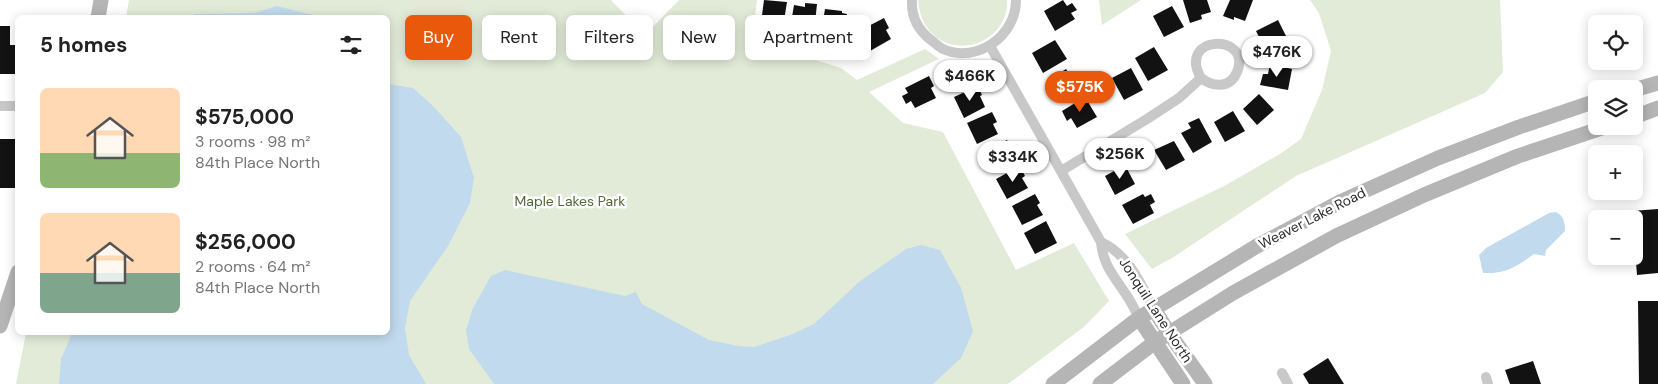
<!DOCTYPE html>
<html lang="en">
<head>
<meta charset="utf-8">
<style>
  :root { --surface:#fff; --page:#f2f2f2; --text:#222; --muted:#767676; --accent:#ea580c }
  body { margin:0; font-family:"DM Sans",sans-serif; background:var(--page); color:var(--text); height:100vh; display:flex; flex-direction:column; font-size:19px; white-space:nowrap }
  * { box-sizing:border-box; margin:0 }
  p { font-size:16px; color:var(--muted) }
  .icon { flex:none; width:28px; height:28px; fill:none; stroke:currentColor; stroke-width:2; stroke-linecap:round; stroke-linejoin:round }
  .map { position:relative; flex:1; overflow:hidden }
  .details { position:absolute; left:15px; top:15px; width:375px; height:320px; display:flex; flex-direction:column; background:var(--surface); border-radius:8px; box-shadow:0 2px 12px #0003 }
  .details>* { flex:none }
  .banner { position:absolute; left:405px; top:15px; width:475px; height:45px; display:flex; gap:10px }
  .fabs { position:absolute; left:1588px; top:15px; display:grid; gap:10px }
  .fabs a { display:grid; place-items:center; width:55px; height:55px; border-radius:8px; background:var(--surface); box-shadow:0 2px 12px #0003; font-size:25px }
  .price { position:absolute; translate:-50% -42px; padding:0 11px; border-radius:18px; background:#fff; color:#222; font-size:16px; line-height:32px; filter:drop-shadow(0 1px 2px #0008) }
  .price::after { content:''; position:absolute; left:50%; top:30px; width:15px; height:11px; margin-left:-8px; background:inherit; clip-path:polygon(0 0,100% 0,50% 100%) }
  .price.current { background:var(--accent); color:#fff }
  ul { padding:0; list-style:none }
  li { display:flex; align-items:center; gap:15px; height:125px; padding:0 25px }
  li span { display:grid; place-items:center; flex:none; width:140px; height:100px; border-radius:8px; color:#555 }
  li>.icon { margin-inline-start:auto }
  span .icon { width:60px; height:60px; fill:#fffc; stroke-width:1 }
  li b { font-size:21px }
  h2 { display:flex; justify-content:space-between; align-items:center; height:60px; padding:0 25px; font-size:21px }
  .pill { padding:0 18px; border-radius:8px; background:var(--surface); box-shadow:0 2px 12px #0003; font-size:18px; line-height:45px }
  .pill.current { background:var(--accent); color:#fff }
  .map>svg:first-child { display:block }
  .green { fill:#e1ebd7 }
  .water { fill:#c1daed }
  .building { fill:#121212 }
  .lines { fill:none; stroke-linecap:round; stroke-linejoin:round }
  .street { stroke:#c8c8c8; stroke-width:10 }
  .secondary { stroke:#b5b5b5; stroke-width:15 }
  .labels { text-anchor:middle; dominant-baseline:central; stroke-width:5; stroke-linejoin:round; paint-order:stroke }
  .park-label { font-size:14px; fill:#4d6a36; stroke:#fff }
  .street-label { font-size:14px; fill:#2b2b2b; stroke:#fff }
</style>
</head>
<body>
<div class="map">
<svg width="1658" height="384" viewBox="0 0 1658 384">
  <rect width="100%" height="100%" fill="#fff"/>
  <!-- green -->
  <path class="green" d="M129 0H611L645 35 679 0H757L751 47 813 59 841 68 857 80 925 49 939 59 869 92 903 123 943 132 1016 270 1074 243 1109 301 1085 326 1008 384H16L26 333 388 332V18L126 17Z
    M918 0H1007C1009 44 950 63 926 26 921 18 919 9 918 0Z
    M1099 0H1141L1102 25Z
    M1310 0H1500L1503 72 1485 93 1296 176 1172 258 1152 269 1125 234 1226 185 1280 154 1301 139 1322 90 1331 51 1319 13Z"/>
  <!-- water -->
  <path class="water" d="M277 6 321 17H186L196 14 254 13Z
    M388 84 413 88 434 107 461 137 474 178 470 203 448 246 410 301 405 328 409 355 426 384H59L61 359 72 333 388 332Z
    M1556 212C1564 216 1565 223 1565 231L1546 250 1545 256 1534 254C1516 267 1505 274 1483 273L1479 255 1486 248 1549 213Z
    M921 245 940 250 961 288 973 331 961 358 933 384H494L469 349 466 330 473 308 491 276 505 270 625 296 636 292 642 304 709 340 738 346 754 347 793 334 814 324 859 282 906 249Z"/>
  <!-- building -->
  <path class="building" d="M764 0 787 2 782 33 770 32 771 25 761 23Z
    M1063 0 1067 6 1072 3 1077 10 1071 13 1075 19 1055 31 1044 11Z
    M1183 0H1207L1211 12 1201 15 1202 19 1190 23Z
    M1230 0H1253L1245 21 1234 17V20L1223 16Z
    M805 3 817 4 814 32 790 29 794 5 805 7Z
    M1172 6 1184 27 1164 37 1153 16Z
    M825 9 842 11V13L847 14 844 36 836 35 835 41 826 40 827 33H821Z
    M884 18 889 28 886 30 891 39 870 51 859 31Z
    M1278 20 1288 40 1266 51 1256 31Z
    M0 26H10V45H16V74H0Z
    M1055 40 1067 59 1043 73 1032 53Z
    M1154 47 1168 70 1148 81 1135 58Z
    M1270 64 1292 69 1288 90 1260 85 1263 74H1268Z
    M1131 68 1143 90 1124 100 1112 78Z
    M1066 69 1078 88 1059 100 1047 81Z
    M929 76 934 86 931 88 936 98 915 108 911 101 906 104 902 96 908 93 905 88Z
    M978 86 982 95 980 96 985 107 964 118 954 97Z
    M1259 94 1274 110 1257 125 1243 109Z
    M1085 97 1097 117 1077 128 1071 118 1067 121 1062 111Z
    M1233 111 1245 131 1225 142 1214 122Z
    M992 112 997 122 993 124 998 134 977 144 967 123Z
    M1199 118 1212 142 1193 153 1181 133 1191 128 1188 123Z
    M0 139H16L15 188H0Z
    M1007 140 1012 150 1009 151 1015 161 994 172 983 152Z
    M1174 141 1185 160 1166 170 1154 150Z
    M1125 165 1135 184 1115 195 1105 176Z
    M1020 166 1025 176 1022 178 1028 188 1007 199 996 179Z
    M1035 194 1040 203 1037 205 1043 215 1022 225 1012 206Z
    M1143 194 1145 197 1151 194 1155 202 1150 205 1154 213 1133 224 1122 205Z
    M1658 209V273L1637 275 1632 211Z
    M1046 221 1057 243 1035 254 1024 233Z
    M1638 301H1658V384H1639Z
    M1328 358 1344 384H1309L1303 374Z
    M1533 361 1541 384H1510L1505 370Z"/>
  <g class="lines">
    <!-- street -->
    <path class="street" d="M912 0C911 17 918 30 931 40 935 43 939 47 943 49 977 64 1016 36 1016 0
      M990 46 1101 242C1103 266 1115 277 1127 296 1132 303 1135 311 1139 318
      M0 106H18
      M1061 171 1147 119 1179 98 1201 78C1213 87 1230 89 1237 72 1253 33 1176 34 1201 78
      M1101 242C1128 254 1141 284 1154 309
      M1282 373 1288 384
      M1486 377 1488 384"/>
    <!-- secondary -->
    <path class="secondary" d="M98 18 101 0
      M1634 90 1658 83
      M1634 117 1658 108
      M1154 309C1169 335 1188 359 1205 384
      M1139 318 1183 384
      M0 326 18 272
      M1053 384 1139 318 1257 246 1342 201 1438 158 1519 127 1596 101
      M1100 384 1155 342 1233 293 1336 236 1424 195 1518 156 1608 126"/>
  </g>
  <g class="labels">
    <!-- park labels -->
    <g class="park-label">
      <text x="570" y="201">Maple Lakes Park</text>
    </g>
    <!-- street labels -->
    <g class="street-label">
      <text transform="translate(1312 218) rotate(-27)">Weaver Lake Road</text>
      <text transform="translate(1156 310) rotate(57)">Jonquil Lane North</text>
    </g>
  </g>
</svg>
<div class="fabs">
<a><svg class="icon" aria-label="locate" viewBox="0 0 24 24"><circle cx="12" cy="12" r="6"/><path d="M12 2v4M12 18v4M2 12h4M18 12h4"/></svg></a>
<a><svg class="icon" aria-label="layers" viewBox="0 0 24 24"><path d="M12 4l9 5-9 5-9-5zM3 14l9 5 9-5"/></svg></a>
<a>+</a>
<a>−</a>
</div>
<b class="price" style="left:1277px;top:78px">$476K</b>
<b class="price" style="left:970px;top:102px">$466K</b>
<b class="price current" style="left:1080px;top:113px">$575K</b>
<b class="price" style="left:1120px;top:180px">$256K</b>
<b class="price" style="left:1013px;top:183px">$334K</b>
<div class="banner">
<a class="pill current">Buy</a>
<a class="pill">Rent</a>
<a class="pill">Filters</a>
<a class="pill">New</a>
<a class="pill">Apartment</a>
</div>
<section class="details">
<h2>5 homes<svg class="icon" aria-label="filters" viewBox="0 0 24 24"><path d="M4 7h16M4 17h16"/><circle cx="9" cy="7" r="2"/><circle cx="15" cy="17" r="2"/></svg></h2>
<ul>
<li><span style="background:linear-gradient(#ffd9b3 65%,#8fb573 0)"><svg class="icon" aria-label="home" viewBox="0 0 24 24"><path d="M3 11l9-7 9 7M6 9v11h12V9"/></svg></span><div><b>$575,000</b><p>3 rooms · 98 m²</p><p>84th Place North</p></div></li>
<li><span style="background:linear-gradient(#ffd9b3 60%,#7fa58c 0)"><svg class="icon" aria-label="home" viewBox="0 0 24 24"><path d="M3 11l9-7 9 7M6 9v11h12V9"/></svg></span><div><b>$256,000</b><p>2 rooms · 64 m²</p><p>84th Place North</p></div></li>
</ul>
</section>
</div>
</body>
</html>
